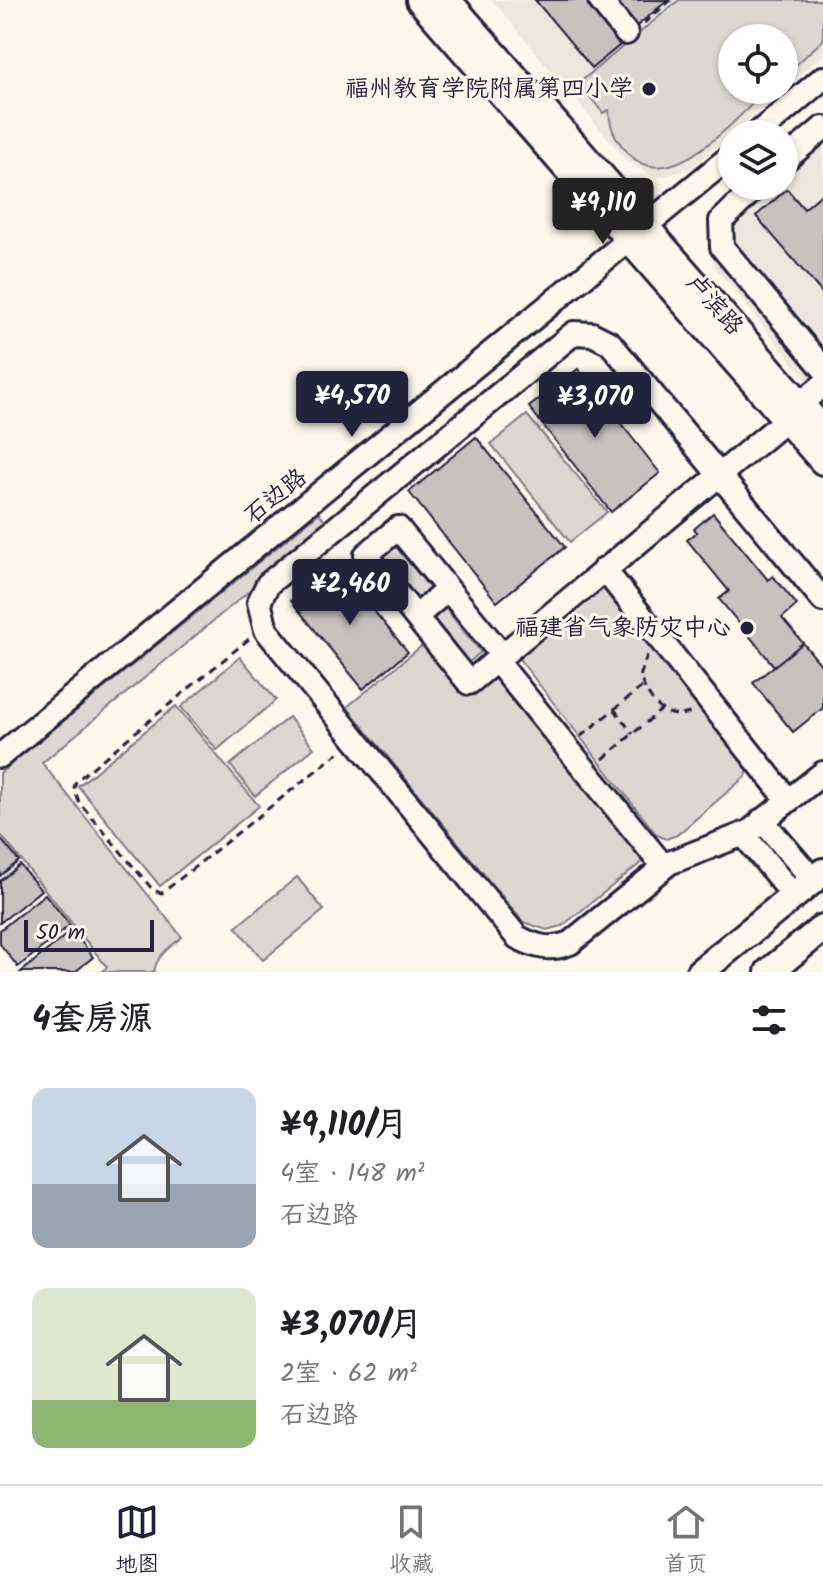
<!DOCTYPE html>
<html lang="zh">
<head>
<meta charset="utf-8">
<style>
  :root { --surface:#fff; --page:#f2f2f2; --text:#202124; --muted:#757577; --line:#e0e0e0; --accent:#22223b }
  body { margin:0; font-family:Kalam,"LXGW WenKai TC",sans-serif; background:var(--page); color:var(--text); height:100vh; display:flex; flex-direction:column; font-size:30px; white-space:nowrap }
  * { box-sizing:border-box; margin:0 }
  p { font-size:26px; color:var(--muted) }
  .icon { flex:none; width:44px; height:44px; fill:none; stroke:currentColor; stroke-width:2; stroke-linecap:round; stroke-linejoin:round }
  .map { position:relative; height:972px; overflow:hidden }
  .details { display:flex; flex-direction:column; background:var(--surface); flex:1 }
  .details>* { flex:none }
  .tools { position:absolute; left:718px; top:24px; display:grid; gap:16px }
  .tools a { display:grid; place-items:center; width:80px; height:80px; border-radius:50%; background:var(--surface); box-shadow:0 2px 6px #0004; font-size:40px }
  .scale { position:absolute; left:24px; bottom:20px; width:130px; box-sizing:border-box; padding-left:8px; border:4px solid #22223b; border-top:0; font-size:22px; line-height:28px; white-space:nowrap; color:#22223b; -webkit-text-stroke:6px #fbf7ec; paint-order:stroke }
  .price { position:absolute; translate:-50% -68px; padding:0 18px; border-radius:8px; background:var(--accent); color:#fff; font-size:26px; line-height:52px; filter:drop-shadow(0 2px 4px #0008) }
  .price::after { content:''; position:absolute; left:50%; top:48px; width:24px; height:18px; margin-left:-12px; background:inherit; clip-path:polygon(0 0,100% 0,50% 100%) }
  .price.active { background:#222; color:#fff }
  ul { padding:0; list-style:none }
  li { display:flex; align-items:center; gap:24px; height:200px; padding:0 32px }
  li span { display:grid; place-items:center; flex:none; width:224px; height:160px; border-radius:16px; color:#555 }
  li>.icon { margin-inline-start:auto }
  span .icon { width:96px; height:96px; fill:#fffc; stroke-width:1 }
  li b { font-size:34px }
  h2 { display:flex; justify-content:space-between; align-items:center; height:96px; padding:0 32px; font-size:34px }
  .tab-bar { display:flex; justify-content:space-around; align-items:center; height:112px; border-top:2px solid var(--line); background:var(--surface); font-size:22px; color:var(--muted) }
  .tab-bar a { display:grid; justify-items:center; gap:4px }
  .tab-bar .active { color:var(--accent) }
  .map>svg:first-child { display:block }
  .built { fill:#ebe7df }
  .green { fill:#dbd8d3; stroke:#7e7d87; stroke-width:2 }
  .building { fill:#c6c2c0; stroke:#22223b; stroke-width:2 }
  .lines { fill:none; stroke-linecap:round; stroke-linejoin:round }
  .minor-casing { stroke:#22223b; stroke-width:28 }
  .major-casing { stroke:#22223b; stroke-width:32 }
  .path { stroke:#22223b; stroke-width:3; stroke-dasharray:8 6; stroke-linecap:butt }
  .minor { stroke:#fbf7ec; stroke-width:22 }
  .major { stroke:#fbf7ec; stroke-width:26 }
  .poi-dot { fill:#22223b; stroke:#fbf7ec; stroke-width:3 }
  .labels { text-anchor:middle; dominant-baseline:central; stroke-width:6; stroke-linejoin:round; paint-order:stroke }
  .poi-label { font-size:24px; fill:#22223b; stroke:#fbf7ec; text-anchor:end }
  .street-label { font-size:24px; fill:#22223b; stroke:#fbf7ec }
</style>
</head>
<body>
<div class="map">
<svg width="823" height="972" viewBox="0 0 823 972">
  <rect width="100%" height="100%" fill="#fbf7ec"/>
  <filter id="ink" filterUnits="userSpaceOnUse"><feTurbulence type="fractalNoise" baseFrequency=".0125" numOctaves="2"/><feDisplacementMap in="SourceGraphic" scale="16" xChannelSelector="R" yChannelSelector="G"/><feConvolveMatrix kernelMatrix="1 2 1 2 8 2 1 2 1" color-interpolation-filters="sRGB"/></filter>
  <g filter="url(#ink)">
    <!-- built -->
    <path class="built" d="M492 0H823V55L784 88V38H732V90H782L690 169 655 178 625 159Z
      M823 118V400L714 266 710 234 725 201 742 186H784V151Z"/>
    <!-- green -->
    <path class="green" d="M679 0H823V40L784 76V38H732V90H767C737 117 670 198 629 154 615 139 610 129 609 110L603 113 579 83Z
      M527 415 607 512 570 542 491 444Z
      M319 513 329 525 42 763 182 937C170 947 156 956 154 972H102L107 967 0 834V773Z
      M393 543 433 592 421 602 381 553Z
      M602 584 749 767 746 776 677 835 666 839 657 835 516 655Z
      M441 603 481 652 469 662 429 612Z
      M429 640 488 680 497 677 647 858 562 926 547 930 523 922 347 707Z
      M240 657 276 700 217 750 181 707Z
      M176 706 259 806 160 886 78 786Z
      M289 717 314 748 255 796 230 765Z
      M297 877 324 910 263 960 236 927Z"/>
    <!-- building -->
    <path class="building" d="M535 0H591L625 41 592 68Z
      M607 0H668L632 30Z
      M787 189 804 209 823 193V294L756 216Z
      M578 369 660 473 611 512 529 407Z
      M476 437 565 547 497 602 409 492Z
      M713 513 768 580 773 576 797 605 782 618 803 643 774 666 719 599 729 591 687 540 697 532 694 529Z
      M336 565 408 652 363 689 291 601Z
      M803 643 823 667V708L793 732 753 683Z
      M0 838 19 861 0 876Z
      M20 865 41 890 0 923V881Z
      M45 894 70 925 18 967 0 944V930Z
      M72 930 93 957 75 972H21Z"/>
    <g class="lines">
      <defs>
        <path id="minor" d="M600 0 626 33
          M757 134 823 78
          M784 161 823 128
          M757 186 721 221 722 247 823 368
          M800 404 823 385
          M604 569 788 800
          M823 600 610 343 592 334 574 333 268 584 259 602 266 630 517 937C536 947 550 951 570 943L669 863 749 832 823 773
          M416 617 448 589
          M502 655 398 528 366 555 469 683 787 419
          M496 660 664 867
          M0 756 732 155
          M762 820 813 880
          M743 834 794 896"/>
        <path id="major" d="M420 0 823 461
          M447 0 823 430
          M700 972 823 872
          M769 972 823 928"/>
      </defs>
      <!-- minor casing -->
      <use href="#minor" class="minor-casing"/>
      <!-- major casing -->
      <use href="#major" class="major-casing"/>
      <!-- path -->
      <path class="path" d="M644 23 671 0
        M249 639 76 781 74 788 79 802 153 890 162 893 342 750
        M647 655 640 677C649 701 665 723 692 712
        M614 709 633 734
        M581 736 643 686
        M603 759 661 710"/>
      <!-- minor -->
      <use href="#minor" class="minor"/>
      <!-- major -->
      <use href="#major" class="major"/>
    </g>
  </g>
  <!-- markers -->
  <g class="poi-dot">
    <circle cx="649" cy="89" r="8"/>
    <circle cx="747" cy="628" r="8"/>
  </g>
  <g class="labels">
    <!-- poi labels -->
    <g class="poi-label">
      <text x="633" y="89">福州教育学院附属第四小学</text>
      <text x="731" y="628">福建省气象防灾中心</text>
    </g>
    <!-- street labels -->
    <g class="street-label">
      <text transform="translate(714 305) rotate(49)">卢滨路</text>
      <text transform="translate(276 497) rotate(-39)">石边路</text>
    </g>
  </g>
</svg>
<div class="tools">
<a><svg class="icon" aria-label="locate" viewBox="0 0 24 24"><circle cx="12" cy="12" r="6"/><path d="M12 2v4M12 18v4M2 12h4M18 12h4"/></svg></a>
<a><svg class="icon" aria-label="layers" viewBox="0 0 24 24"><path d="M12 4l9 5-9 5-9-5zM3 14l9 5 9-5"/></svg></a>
</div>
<div class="scale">50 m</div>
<b class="price active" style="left:603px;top:246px">¥9,110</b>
<b class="price" style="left:352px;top:439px">¥4,570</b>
<b class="price" style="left:595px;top:440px">¥3,070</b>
<b class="price" style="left:350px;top:627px">¥2,460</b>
</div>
<section class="details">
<h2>4套房源<svg class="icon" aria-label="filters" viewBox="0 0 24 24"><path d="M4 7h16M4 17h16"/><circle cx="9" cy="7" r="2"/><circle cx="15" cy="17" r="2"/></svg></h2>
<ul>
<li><span style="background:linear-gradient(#c9d6e8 60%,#9aa5b1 0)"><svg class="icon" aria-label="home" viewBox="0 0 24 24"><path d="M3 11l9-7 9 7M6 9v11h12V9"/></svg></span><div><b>¥9,110/月</b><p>4室 · 148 m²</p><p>石边路</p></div></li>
<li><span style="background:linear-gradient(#dfe7d0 70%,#8fb573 0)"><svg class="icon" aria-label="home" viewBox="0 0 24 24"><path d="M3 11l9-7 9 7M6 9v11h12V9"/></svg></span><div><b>¥3,070/月</b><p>2室 · 62 m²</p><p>石边路</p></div></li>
</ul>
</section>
<nav class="tab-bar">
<a class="active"><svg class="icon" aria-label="map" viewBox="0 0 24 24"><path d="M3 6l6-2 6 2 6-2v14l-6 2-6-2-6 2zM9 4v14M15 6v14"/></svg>地图</a>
<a><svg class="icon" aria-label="saved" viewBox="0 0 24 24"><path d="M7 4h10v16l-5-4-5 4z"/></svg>收藏</a>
<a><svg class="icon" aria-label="home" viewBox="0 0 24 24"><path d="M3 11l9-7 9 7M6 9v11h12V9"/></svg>首页</a>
</nav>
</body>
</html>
